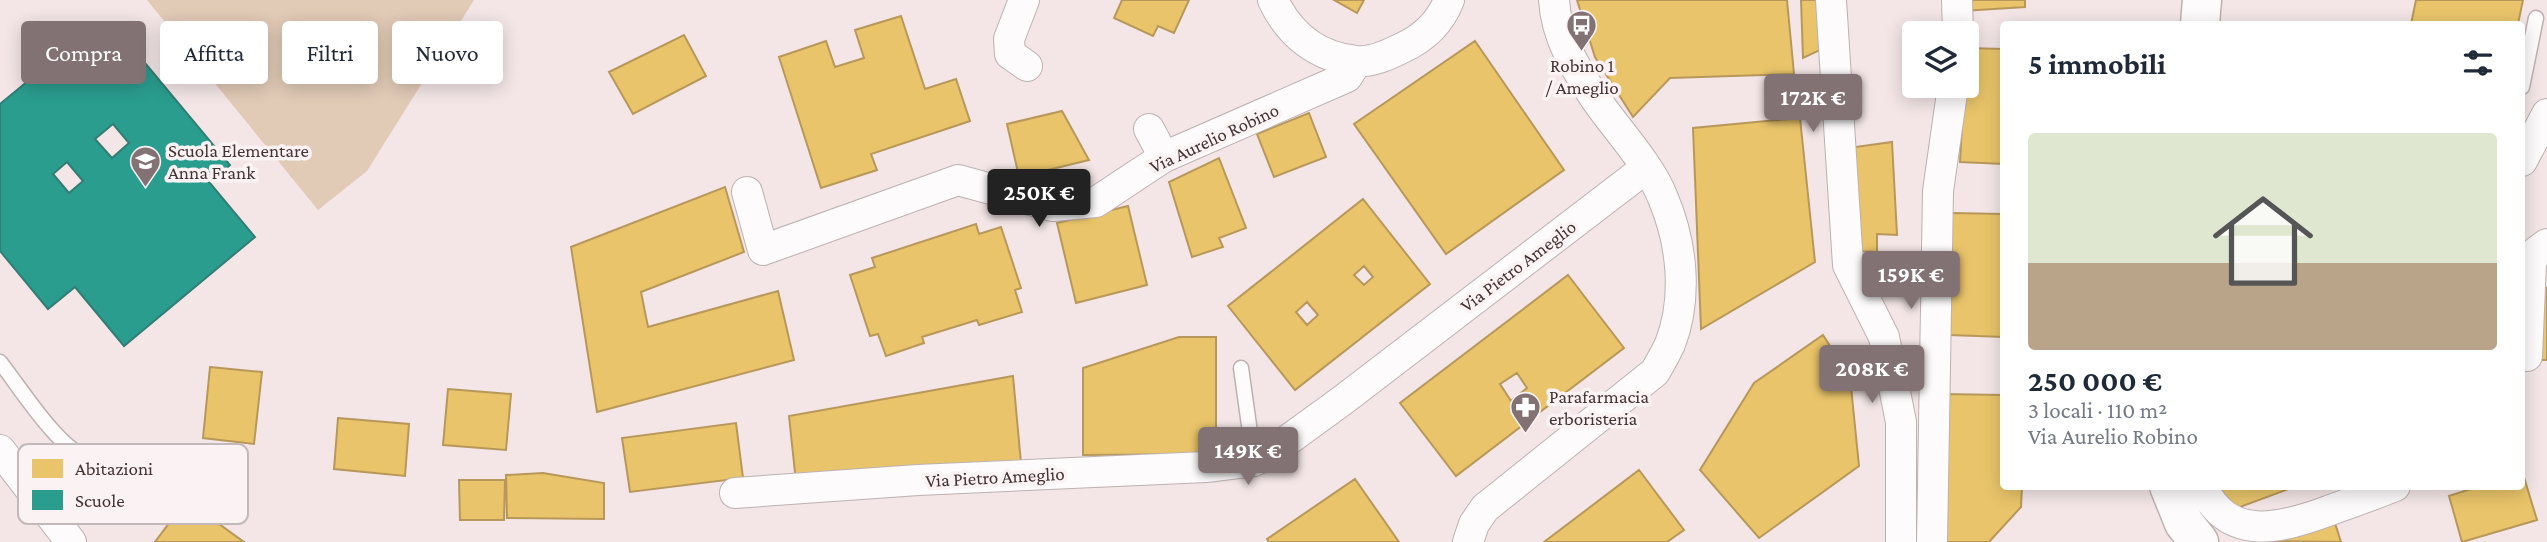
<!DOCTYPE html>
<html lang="it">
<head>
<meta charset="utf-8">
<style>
  :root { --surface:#fff; --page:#f6f6f7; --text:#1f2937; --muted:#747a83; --line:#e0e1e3; --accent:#827273 }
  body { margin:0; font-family:"Crimson Pro",serif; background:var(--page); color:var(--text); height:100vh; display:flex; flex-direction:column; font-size:26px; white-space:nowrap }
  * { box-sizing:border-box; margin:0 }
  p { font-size:23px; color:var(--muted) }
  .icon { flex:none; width:38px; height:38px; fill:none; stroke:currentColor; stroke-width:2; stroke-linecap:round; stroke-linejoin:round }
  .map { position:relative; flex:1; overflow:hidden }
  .panel { position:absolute; left:2000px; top:21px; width:525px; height:469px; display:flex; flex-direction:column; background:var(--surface); border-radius:7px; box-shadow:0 4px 18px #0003 }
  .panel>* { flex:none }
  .banner { position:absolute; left:21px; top:21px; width:665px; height:63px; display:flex; gap:14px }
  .controls { position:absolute; left:1902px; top:21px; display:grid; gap:14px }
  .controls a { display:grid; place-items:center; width:77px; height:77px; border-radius:7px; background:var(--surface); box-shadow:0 4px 18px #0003; font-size:35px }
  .price { position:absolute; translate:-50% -60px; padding:0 16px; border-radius:7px; background:var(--accent); color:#fff; font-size:23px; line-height:46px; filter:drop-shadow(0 2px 4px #0008) }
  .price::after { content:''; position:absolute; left:50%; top:42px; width:21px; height:16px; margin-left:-10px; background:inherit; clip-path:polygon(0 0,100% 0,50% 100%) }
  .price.current { background:#222; color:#fff }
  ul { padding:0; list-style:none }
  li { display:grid; align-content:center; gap:14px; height:371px; padding:0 28px }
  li+li { border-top:2px solid var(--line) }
  li span { display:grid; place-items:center; height:217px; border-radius:7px; color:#555 }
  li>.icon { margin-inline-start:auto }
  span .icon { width:126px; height:126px; fill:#fffc; stroke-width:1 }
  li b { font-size:30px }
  h2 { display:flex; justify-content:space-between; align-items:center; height:84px; padding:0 28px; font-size:30px }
  .pill { padding:0 24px; border-radius:7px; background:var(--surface); box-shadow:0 4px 18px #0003; font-size:24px; line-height:63px }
  .pill.current { background:var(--accent); color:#fff }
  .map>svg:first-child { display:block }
  .green { fill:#e1cab6 }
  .homes { fill:#e9c46a; stroke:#b8985a; stroke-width:2; fill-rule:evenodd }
  .schools { fill:#2a9d8f; stroke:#327d74; stroke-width:2; fill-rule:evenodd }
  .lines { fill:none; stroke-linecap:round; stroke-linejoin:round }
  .lane-casing { stroke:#beb1b2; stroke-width:17 }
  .street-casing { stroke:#beb1b2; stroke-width:32 }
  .secondary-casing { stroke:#beb1b2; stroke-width:41 }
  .lane { stroke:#fdfbfb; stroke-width:14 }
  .street { stroke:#fdfbfb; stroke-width:30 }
  .secondary { stroke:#fdfbfb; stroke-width:38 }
  .labels { text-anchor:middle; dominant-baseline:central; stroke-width:7; stroke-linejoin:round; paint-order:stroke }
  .poi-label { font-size:19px; fill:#443334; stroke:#fbf2f3; text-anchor:start }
  .street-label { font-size:19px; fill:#443334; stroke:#fbf2f3 }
  .key { fill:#fbf2f3; stroke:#c4b9ba; stroke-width:2 }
  .key-label { font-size:19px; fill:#443334 }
</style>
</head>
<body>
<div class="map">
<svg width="2547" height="542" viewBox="0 0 2547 542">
  <rect width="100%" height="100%" fill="#f4e6e7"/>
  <!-- green -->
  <path class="green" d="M147 0H474L367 171 318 210Z"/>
  <!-- homes -->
  <path class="homes" d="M1122 0H1189L1174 33 1158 26 1153 36 1114 18Z
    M1334 0H1364L1357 13Z
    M1577 0H1787L1794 74 1670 78 1633 117 1595 57Z
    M1801 0H1817L1820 50 1803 58Z
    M1962 0H2025V7L1963 11Z
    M2416 0H2523L2518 24H2411Z
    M901 16 925 89 956 79 970 121 871 154 877 170 821 188 779 57 826 41 835 67 864 58 855 30Z
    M684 35 706 76 633 114 609 72Z
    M1475 41 1564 170 1446 254 1354 124Z
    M1967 48 2004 49V164L1960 162 1964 86H1967Z
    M1062 111 1089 160 1019 177 1007 124Z
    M1309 113 1326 157 1274 177 1257 134Z
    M1800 118 1815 262 1701 329 1693 128Z
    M1892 142 1897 235 1877 234V252L1853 251 1848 148Z
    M1219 158 1246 228 1219 238 1223 247 1192 257 1169 182Z
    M725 187 744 252 641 292 648 327 778 291 794 360 597 412 571 247Z
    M1363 199 1430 284 1295 390 1228 306ZM1364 266 1373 277 1364 285 1354 275ZM1307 302 1318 315 1307 325 1296 312Z
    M1128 206 1147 285 1076 303 1057 223Z
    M1952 213 2004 214V337L1949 335Z
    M976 224 979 234 1001 227 1021 288 1015 290 1022 312 979 325 977 320 922 337 924 343 886 356 878 334 870 336 850 275 875 267 872 258Z
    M1568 275 1624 348 1456 476 1400 403ZM1517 373 1527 388 1511 401 1500 384Z
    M2543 287 2547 288V360H2537Z
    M1823 335 1850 377 1859 466 1759 538 1700 470 1754 383Z
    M1179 337H1216V454L1083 455V368Z
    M210 367 262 372 254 444 203 438Z
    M1013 376 1021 463 796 482 789 416Z
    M448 389 511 394 506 450 443 445Z
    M1942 394 2004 395V486H2022L2021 507 1989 542H1939Z
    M338 418 409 424 405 476 334 469Z
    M736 423 743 478 630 492 622 438Z
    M1639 470 1684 530 1667 542H1544Z
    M543 473 604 483V519L507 518 506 475Z
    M2523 474 2537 520 2462 542 2449 496 2480 486H2522Z
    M1355 479 1399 542H1269L1267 539Z
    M459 480H505L504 520H460Z
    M2220 486H2297L2229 511Z
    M186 500 244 542H155Z
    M2334 520 2341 542 2266 541Z"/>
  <!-- schools -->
  <path class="schools" d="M120 33 230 165 209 182 255 237 124 346 75 287 48 309 0 251V104L62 53 76 70ZM113 124 129 143 112 158 95 139ZM67 162 83 181 69 193 53 174Z"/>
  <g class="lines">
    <defs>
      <path id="lane" d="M2522 87 2536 18
        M0 362C19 386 59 450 87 457 107 462 127 460 147 459
        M1241 368 1254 461"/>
      <path id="street" d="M1024 0 1009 39 1010 54 1027 66
        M1273 0C1289 34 1317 57 1356 61 1371 63 1388 55 1402 48 1424 38 1440 23 1449 0
        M1831 0 1848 265 1884 337 1901 422V542
        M1957 0 1958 33
        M1149 129 1164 157
        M2522 161 2547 114
        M747 192 763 250 958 180 1053 206 1096 202 1164 157 1347 77 1357 61
        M2527 356 2531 263 2536 252 2547 244
        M0 450 71 542
        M2202 486C2228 542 2279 529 2328 511 2350 503 2373 495 2395 486
        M735 493 918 480 1206 467 1254 461 1270 453 1343 400 1646 168
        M1468 542 1474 524 1485 508 1655 372C1660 363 1666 353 1670 344 1688 298 1682 243 1663 198 1650 165 1618 131 1597 101 1577 71 1556 38 1554 0
        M1932 542 1938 191 1953 86"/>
      <path id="secondary" d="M2200 24 2202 0
        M2169 486 2184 523 2199 542"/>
    </defs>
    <!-- lane casing -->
    <use href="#lane" class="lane-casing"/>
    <!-- street casing -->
    <use href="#street" class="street-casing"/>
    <!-- secondary casing -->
    <use href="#secondary" class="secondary-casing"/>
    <!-- lane -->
    <use href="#lane" class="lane"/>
    <!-- street -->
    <use href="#street" class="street"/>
    <!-- secondary -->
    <use href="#secondary" class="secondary"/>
  </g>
  <!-- icons -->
  <defs>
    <symbol id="bus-pin" viewBox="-11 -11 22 30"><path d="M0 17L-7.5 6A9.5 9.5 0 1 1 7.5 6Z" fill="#827273" stroke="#fbf2f3"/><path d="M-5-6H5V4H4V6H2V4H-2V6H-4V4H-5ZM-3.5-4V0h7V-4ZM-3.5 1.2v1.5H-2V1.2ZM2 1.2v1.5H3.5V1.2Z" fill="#fff"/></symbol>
    <symbol id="school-pin" viewBox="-11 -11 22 30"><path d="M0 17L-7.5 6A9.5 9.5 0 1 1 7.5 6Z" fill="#827273" stroke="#fbf2f3"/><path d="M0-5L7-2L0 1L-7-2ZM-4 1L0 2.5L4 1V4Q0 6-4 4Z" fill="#fff"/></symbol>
    <symbol id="pharmacy-pin" viewBox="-11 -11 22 30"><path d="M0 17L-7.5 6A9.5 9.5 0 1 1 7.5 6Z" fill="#827273" stroke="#fbf2f3"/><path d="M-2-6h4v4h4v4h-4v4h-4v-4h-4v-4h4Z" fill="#fff"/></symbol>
  </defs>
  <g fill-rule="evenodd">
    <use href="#bus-pin" x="1564" y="8" width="35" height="47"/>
    <use href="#school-pin" x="128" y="144" width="35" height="47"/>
    <use href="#pharmacy-pin" x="1508" y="390" width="35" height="47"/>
  </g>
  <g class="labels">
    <!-- poi labels -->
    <g class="poi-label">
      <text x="1582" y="65" text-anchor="middle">Robino 1<tspan x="1582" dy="22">/ Ameglio</tspan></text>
      <text x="168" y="150">Scuola Elementare<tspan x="168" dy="22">Anna Frank</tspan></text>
      <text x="1549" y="396">Parafarmacia<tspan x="1549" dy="22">erboristeria</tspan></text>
    </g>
    <!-- street labels -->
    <g class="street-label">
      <text transform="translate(1214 138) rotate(-25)">Via Aurelio Robino</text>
      <text transform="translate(1518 266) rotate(-37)">Via Pietro Ameglio</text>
      <text transform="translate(995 477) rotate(-3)">Via Pietro Ameglio</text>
    </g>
  </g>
  <!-- legend -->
  <rect x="18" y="444" width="230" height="80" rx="10" class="key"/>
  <rect x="32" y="459" width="31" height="19" fill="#e9c46a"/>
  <rect x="32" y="490" width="31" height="20" fill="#2a9d8f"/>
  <g class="key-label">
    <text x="75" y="475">Abitazioni</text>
    <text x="75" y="507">Scuole</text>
  </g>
</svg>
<div class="controls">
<a><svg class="icon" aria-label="layers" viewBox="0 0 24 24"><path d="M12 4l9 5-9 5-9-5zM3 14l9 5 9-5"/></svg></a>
</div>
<b class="price" style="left:1813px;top:134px">172K €</b>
<b class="price current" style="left:1039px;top:229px">250K €</b>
<b class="price" style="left:1911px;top:311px">159K €</b>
<b class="price" style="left:1872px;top:405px">208K €</b>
<b class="price" style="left:1248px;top:487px">149K €</b>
<div class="banner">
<a class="pill current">Compra</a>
<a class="pill">Affitta</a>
<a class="pill">Filtri</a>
<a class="pill">Nuovo</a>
</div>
<section class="panel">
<h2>5 immobili<svg class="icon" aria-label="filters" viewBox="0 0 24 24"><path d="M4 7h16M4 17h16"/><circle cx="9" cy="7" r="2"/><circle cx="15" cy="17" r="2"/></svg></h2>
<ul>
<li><span style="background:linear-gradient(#dfe7d0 60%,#b9a48a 0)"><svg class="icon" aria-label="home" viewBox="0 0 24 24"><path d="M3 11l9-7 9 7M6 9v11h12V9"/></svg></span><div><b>250 000 €</b><p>3 locali · 110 m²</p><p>Via Aurelio Robino</p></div></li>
</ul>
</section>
</div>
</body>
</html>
